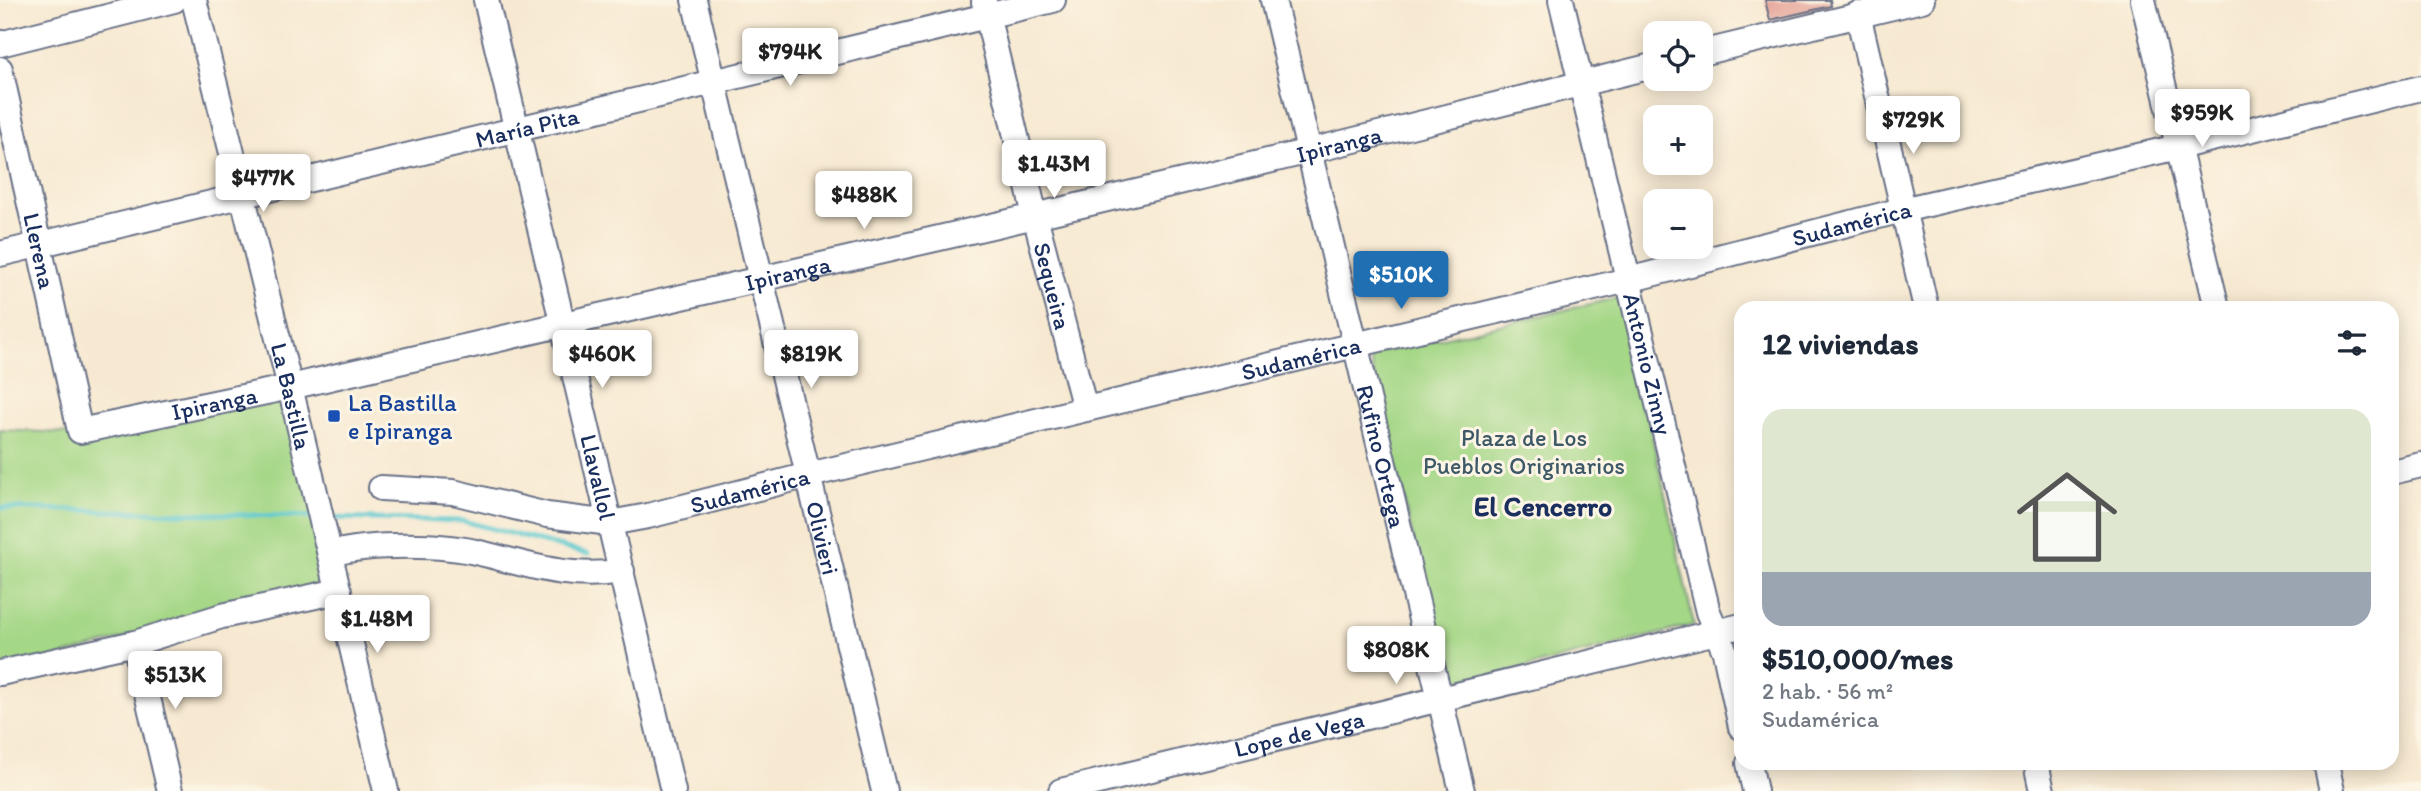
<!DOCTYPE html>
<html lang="es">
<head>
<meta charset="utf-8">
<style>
  :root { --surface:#fff; --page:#f2f2f3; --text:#1f2937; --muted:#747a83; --line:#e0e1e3; --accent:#1f6fb2 }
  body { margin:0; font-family:Itim,sans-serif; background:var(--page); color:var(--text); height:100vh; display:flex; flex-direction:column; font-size:26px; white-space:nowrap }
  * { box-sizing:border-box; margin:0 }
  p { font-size:23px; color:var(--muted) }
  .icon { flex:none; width:38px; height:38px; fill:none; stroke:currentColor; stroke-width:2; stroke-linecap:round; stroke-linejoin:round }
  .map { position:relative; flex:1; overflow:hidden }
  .panel { position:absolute; left:1734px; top:301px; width:665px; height:469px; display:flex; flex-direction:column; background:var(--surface); border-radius:21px; box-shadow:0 4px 18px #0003 }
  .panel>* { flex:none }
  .controls { position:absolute; left:1643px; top:21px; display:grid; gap:14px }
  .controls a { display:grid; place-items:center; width:70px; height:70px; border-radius:14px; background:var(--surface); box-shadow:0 4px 18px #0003; font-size:35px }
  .price { position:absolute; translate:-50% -60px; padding:0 16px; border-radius:7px; background:#fff; color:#222; font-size:23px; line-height:46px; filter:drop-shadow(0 2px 4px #0008) }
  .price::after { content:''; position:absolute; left:50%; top:42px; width:21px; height:16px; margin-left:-10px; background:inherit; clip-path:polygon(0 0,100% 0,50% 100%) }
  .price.on { background:var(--accent); color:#fff }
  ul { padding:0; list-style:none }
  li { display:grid; align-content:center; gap:14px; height:371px; padding:0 28px }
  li+li { border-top:2px solid var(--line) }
  li span { display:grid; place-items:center; height:217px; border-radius:21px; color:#555 }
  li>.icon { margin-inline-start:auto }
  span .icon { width:126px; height:126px; fill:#fffc; stroke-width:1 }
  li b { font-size:30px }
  h2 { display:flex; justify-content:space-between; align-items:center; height:84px; padding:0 28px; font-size:30px }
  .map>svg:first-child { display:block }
  .green { fill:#a4d786; stroke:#608372; stroke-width:2 }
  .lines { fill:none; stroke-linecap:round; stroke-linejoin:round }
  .stream { stroke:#5ac8cf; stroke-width:5 }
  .building { fill:#e5a196 }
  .minor-casing { stroke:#687086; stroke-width:28 }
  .minor { stroke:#fff; stroke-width:24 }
  .transit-dot { fill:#1a4fb4; stroke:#fcf5e5; stroke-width:2.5 }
  .labels { text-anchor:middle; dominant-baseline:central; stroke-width:6; stroke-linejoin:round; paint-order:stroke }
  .street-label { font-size:24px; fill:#1b2f5e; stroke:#fcf5e5 }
  .transit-label { font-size:24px; fill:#164399; stroke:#fcf5e5; text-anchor:start }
  .park-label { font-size:24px; fill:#3d5968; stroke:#fcf5e5 }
  .quarter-label { font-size:28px; font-weight:bold; fill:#1b2f5e; stroke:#fcf5e5 }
</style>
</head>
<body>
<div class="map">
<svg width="2421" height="791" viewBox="0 0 2421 791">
  <rect width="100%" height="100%" fill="#fcf5e5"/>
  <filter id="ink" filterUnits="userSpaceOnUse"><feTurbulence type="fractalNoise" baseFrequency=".0143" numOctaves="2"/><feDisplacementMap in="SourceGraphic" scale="14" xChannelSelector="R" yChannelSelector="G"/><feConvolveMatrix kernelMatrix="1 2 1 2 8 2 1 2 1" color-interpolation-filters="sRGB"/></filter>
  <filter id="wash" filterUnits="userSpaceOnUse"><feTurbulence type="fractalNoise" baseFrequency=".00686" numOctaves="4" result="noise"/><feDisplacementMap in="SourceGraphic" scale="28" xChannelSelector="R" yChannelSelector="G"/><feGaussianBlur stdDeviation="1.57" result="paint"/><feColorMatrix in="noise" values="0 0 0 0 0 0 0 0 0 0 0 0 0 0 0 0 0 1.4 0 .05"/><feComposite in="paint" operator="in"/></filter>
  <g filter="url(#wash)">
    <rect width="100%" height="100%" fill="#f7e9d1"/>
    <!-- green -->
    <path class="green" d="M1621 297 1694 625 1449 687 1369 355Z
      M290 387 336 579 0 673V430L65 433 80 431Z"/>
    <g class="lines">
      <!-- stream -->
      <path class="stream" d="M0 508 315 517
        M329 518 463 521 588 554"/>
    </g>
    <g id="blocks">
      <!-- building -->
      <path class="building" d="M1765 0H1830L1831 6 1770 20Z"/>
    </g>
  </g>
  <g filter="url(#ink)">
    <use href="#blocks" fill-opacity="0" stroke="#687086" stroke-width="2"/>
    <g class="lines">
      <defs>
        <g id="minor">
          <path id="s1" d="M194 0 290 387 386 791"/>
          <path id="s2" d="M486 0 673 791"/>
          <path id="s3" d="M694 0 884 791"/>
          <path id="s4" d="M1273 0 1462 791"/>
          <path id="s5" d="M1561 0 1708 612 1725 652 1741 727"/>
          <path d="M2143 0 2217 308"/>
          <path id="s6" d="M984 2 1035 216 1085 409"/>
          <path d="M1858 14 1926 308"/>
          <path d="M0 44 174 0"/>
          <path d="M1701 53 1922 0"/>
          <path id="s7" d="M0 69 80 431 290 387 1035 216 1310 151 1656 65"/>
          <path id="s8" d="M0 254 1053 0"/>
          <path d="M2392 472 2421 465"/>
          <path id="s9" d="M381 488 453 492 547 515 610 523 648 516 809 475 1628 280 1902 210 2178 147 2421 88"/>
          <path d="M330 554C370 543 443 543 484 554 533 566 571 580 622 571"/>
          <path d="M135 643 170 791"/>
          <path d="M0 673 135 643 222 616 339 591"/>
          <path d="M1749 763 1755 791"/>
          <path d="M2036 763 2042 791"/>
          <path d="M2326 763 2332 791"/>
          <path id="s10" d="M1061 791 1741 626"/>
        </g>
      </defs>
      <!-- minor casing -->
      <use href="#minor" class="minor-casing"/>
      <!-- minor -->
      <use href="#minor" class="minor"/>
    </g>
  </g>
  <!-- markers -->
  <rect class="transit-dot" x="327" y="409" width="14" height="14" rx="3.5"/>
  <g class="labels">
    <!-- street labels -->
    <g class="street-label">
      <text stroke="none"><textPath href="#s8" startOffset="542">María Pita</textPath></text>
      <text stroke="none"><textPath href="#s7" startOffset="1662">Ipiranga</textPath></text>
      <text stroke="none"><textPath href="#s9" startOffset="1510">Sudamérica</textPath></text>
      <text stroke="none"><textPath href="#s7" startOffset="186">Llerena</textPath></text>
      <text stroke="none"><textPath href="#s7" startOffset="1096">Ipiranga</textPath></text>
      <text stroke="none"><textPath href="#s6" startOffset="292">Sequeira</textPath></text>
      <text stroke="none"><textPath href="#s9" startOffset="943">Sudamérica</textPath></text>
      <text stroke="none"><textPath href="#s5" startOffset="374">Antonio Zinny</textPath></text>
      <text stroke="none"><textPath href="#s1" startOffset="408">La Bastilla</textPath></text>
      <text stroke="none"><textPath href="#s7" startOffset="508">Ipiranga</textPath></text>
      <text stroke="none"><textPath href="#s4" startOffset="469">Rufino Ortega</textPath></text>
      <text stroke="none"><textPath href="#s2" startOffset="490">Llavallol</textPath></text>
      <text stroke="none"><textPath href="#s9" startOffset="376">Sudamérica</textPath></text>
      <text stroke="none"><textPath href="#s3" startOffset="553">Olivieri</textPath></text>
      <text stroke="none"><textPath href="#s10" startOffset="245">Lope de Vega</textPath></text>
    </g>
    <!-- transit labels -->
    <g class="transit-label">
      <text x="348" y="402">La Bastilla<tspan x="348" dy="28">e Ipiranga</tspan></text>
    </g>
    <!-- park labels -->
    <g class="park-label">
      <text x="1524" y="437">Plaza de Los<tspan x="1524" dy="28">Pueblos Originarios</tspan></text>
    </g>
    <!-- quarter labels -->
    <g class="quarter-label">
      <text x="1543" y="506">El Cencerro</text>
    </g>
  </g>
</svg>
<div class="controls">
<a><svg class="icon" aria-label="locate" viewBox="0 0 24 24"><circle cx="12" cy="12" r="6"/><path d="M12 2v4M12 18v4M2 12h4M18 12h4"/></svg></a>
<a>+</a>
<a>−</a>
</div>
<b class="price" style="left:790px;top:88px">$794K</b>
<b class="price" style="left:2202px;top:149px">$959K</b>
<b class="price" style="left:1913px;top:156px">$729K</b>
<b class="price" style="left:1054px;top:200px">$1.43M</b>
<b class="price" style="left:263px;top:214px">$477K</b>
<b class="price" style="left:864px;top:231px">$488K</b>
<b class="price on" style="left:1401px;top:311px">$510K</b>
<b class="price" style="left:602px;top:390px">$460K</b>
<b class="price" style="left:811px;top:390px">$819K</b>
<b class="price" style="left:377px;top:655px">$1.48M</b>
<b class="price" style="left:1396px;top:686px">$808K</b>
<b class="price" style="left:175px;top:711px">$513K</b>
<section class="panel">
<h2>12 viviendas<svg class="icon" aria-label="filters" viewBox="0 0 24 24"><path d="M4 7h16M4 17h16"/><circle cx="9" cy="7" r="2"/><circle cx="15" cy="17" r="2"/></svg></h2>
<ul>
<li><span style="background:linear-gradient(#dfe7d0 75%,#9aa5b1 0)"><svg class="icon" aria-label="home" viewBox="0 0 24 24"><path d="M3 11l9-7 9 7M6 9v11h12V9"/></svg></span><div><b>$510,000/mes</b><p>2 hab. · 56 m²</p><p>Sudamérica</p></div></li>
</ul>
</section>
</div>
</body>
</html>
